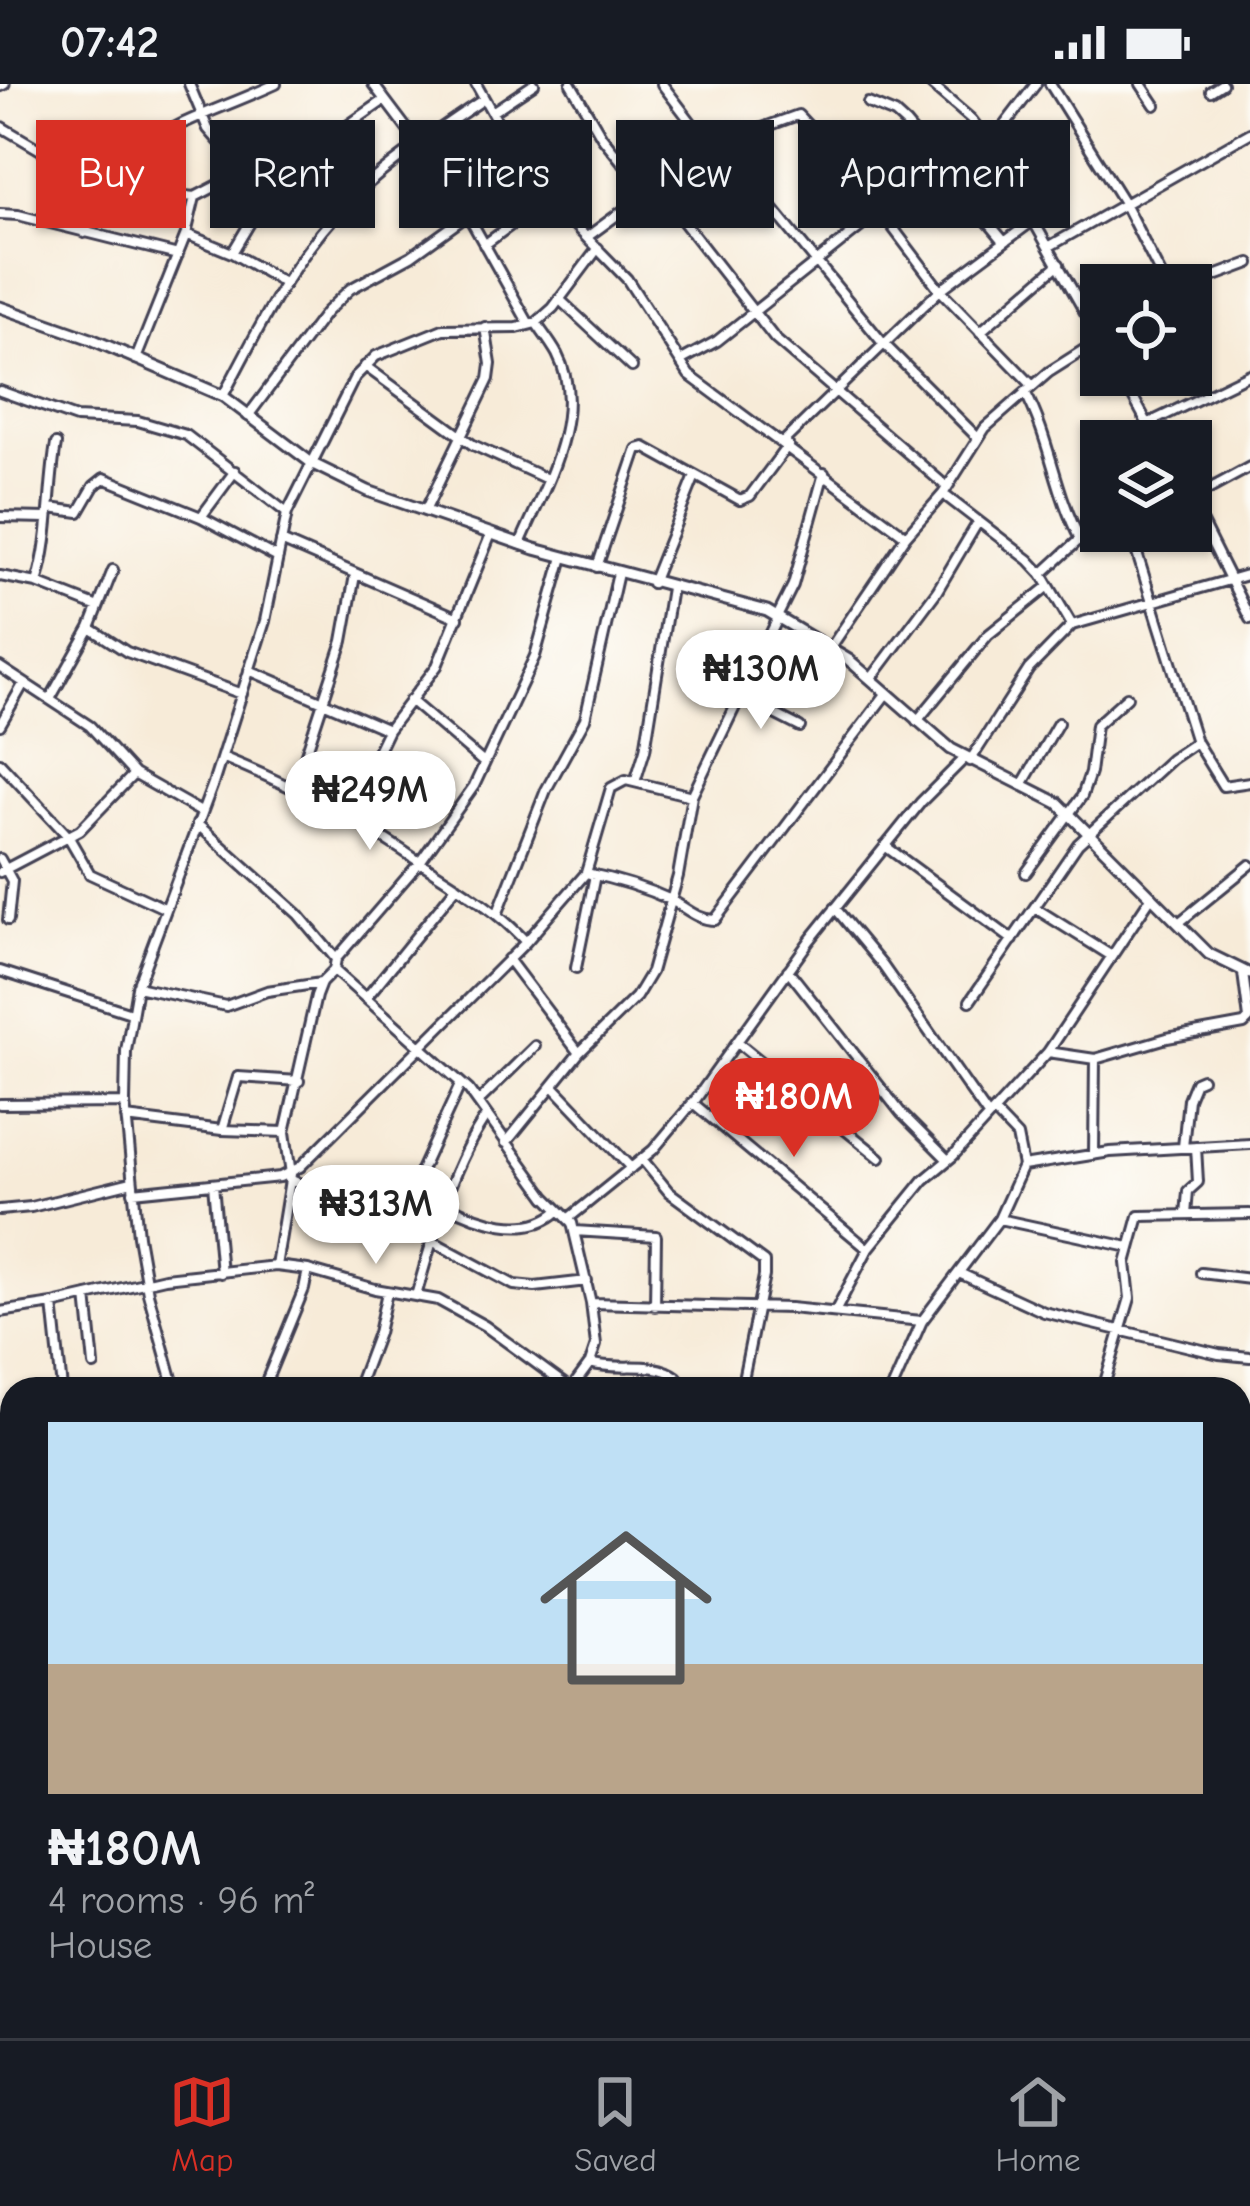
<!DOCTYPE html>
<html lang="en">
<head>
<meta charset="utf-8">
<style>
  :root { --surface:#171b24; --page:#20242c; --text:#f1f3f6; --muted:#9ea1a6; --line:#363941; --accent:#d93025 }
  body { margin:0; font-family:"Comic Neue",sans-serif; background:var(--page); color:var(--text); height:100vh; display:flex; flex-direction:column; font-size:45px; white-space:nowrap }
  * { box-sizing:border-box; margin:0 }
  p { font-size:39px; color:var(--muted) }
  .icon { flex:none; width:66px; height:66px; fill:none; stroke:currentColor; stroke-width:2; stroke-linecap:round; stroke-linejoin:round }
  .map { position:relative; flex:1; overflow:hidden }
  .panel { position:absolute; left:0px; top:1293px; width:1251px; height:663px; display:flex; flex-direction:column; background:var(--surface); border-radius:36px 36px 0 0; box-shadow:0 3px 9px #0004 }
  .panel>* { flex:none }
  .top-card { position:absolute; left:36px; top:36px; width:1179px; height:108px; display:flex; gap:24px }
  .fabs { position:absolute; left:1080px; top:180px; display:grid; gap:24px }
  .fabs a { display:grid; place-items:center; width:132px; height:132px; border-radius:0px; background:var(--surface); box-shadow:0 3px 9px #0004; font-size:60px }
  .price { position:absolute; translate:-50% -102px; padding:0 27px; border-radius:42px; background:#fff; color:#222; font-size:39px; line-height:78px; filter:drop-shadow(0 3px 6px #0008) }
  .price::after { content:''; position:absolute; left:50%; top:72px; width:36px; height:27px; margin-left:-18px; background:inherit; clip-path:polygon(0 0,100% 0,50% 100%) }
  .price.active { background:var(--accent); color:#fff }
  ul { padding:0; list-style:none }
  li { display:grid; align-content:center; gap:24px; height:636px; padding:0 48px }
  li span { display:grid; place-items:center; height:372px; border-radius:0px; color:#555 }
  li>.icon { margin-inline-start:auto }
  span .icon { width:216px; height:216px; fill:#fffc; stroke-width:1 }
  li b { font-size:51px }
  .chip { padding:0 42px; border-radius:0px; background:var(--surface); box-shadow:0 3px 9px #0004; font-size:42px; line-height:108px }
  .chip.active { background:var(--accent); color:#fff }
  .status { display:flex; justify-content:space-between; align-items:center; height:84px; padding:0 60px; background:var(--surface); direction:ltr }
  .status svg { height:33px; fill:currentColor }
  .dock { display:flex; justify-content:space-around; align-items:center; height:168px; border-top:3px solid var(--line); background:var(--surface); font-size:33px; color:var(--muted) }
  .dock a { display:grid; justify-items:center; gap:6px }
  .dock .active { color:var(--accent) }
  .map>svg:first-child { display:block }
  .lines { fill:none; stroke-linecap:round; stroke-linejoin:round }
  .minor-casing { stroke:#424053; stroke-width:14 }
  .tertiary-casing { stroke:#424053; stroke-width:15 }
  .minor { stroke:#fff; stroke-width:8 }
  .tertiary { stroke:#fff; stroke-width:9 }
</style>
</head>
<body>
<div class="status"><b>07:42</b><svg viewBox="0 0 49 12"><path d="M0 12V9h3v3zM5 12V6h3v6zM10 12V3h3v9zM15 12V0h3v12zM26 1h20v11H26zM47 4h2v5h-2z"/></svg></div>
<div class="map">
<svg width="1250" height="1954" viewBox="0 0 1250 1954">
  <rect width="100%" height="100%" fill="#fdfcf7"/>
  <filter id="ink" filterUnits="userSpaceOnUse"><feTurbulence type="fractalNoise" baseFrequency=".00833" numOctaves="2"/><feDisplacementMap in="SourceGraphic" scale="24" xChannelSelector="R" yChannelSelector="G"/><feConvolveMatrix kernelMatrix="1 2 1 2 8 2 1 2 1" color-interpolation-filters="sRGB"/></filter>
  <filter id="wash" filterUnits="userSpaceOnUse"><feTurbulence type="fractalNoise" baseFrequency=".004" numOctaves="4" result="noise"/><feDisplacementMap in="SourceGraphic" scale="48" xChannelSelector="R" yChannelSelector="G"/><feGaussianBlur stdDeviation="2.7" result="paint"/><feColorMatrix in="noise" values="0 0 0 0 0 0 0 0 0 0 0 0 0 0 0 0 0 1.4 0 .05"/><feComposite in="paint" operator="in"/></filter>
  <g filter="url(#wash)">
    <rect width="100%" height="100%" fill="#f7ebd8"/>
  </g>
  <g filter="url(#ink)">
    <g class="lines">
      <defs>
        <path id="minor" d="M189 0 208 45 248 91
          M373 0 456 110 529 240
          M476 0 516 71 548 114 627 195 689 291 906 452
          M571 0 602 53 648 110
          M662 0 710 63
          M930 0 971 35 990 60 1100 255
          M1050 0 1123 117 1166 201
          M1141 0 1155 21
          M1211 7 1222 0
          M868 19 895 30 906 40 1003 156
          M492 28 534 0
          M0 42 105 104 195 113 222 99 301 74 383 17
          M720 60 882 258 978 354
          M990 60 1036 0
          M657 104 775 255 947 403
          M0 130 18 131 178 171
          M84 149C137 40 175 46 276 0
          M186 150 232 169 284 199
          M587 153 710 63 798 31 847 83 940 206 1032 301
          M484 161 548 114
          M1050 162 1250 49
          M232 169 254 132 266 123
          M1191 201 1250 179
          M559 215 632 283
          M980 248 1059 180
          M136 275 186 150 195 113
          M680 277 717 257 981 47
          M365 282 473 361 547 395
          M1121 291 1157 357
          M0 307 76 334 138 337 186 351 287 429
          M1025 308C1050 354 1055 408 1080 455
          M223 312C259 244 294 171 350 116 391 77 438 46 484 15
          M248 332 326 228 350 205 411 172 468 131
          M1149 339 1250 290
          M783 358 940 206 1034 136
          M943 410 1029 476 1042 490 1072 541
          M1191 415 1250 383
          M1191 417 1250 535
          M50 424 79 428 94 402 104 394 201 433 278 474
          M425 427 489 295 491 280 485 243
          M0 433 48 434
          M201 433 235 387
          M1130 447 1196 658 1223 702 1250 698
          M281 457 458 534
          M520 460C543 405 589 331 557 270 551 259 543 249 536 239
          M597 483 637 365 644 363 740 416 750 412 788 361
          M1042 490 1080 455 1101 444
          M0 492 37 499 98 523
          M37 499C51 453 48 407 56 360
          M652 499 695 392
          M777 533 793 501 824 389
          M90 544 127 568 242 610
          M831 563 906 452 943 410 985 344 1049 288 1101 255
          M0 583 90 642 134 690 201 728
          M249 586 388 646
          M871 595 937 507 978 438
          M741 613 800 643
          M50 615 90 544 113 486
          M410 616 484 679
          M917 637 988 551 1049 502
          M0 641 24 599
          M222 673C293 702 358 735 421 779 458 803 496 825 526 858
          M970 677 1029 585 1072 541 1250 490
          M0 679 68 752 90 790 164 824
          M635 698 645 666 671 504
          M1022 701 1058 639
          M295 703 343 557 355 491
          M347 731 388 646 437 582 491 450
          M885 762 1013 856
          M0 775 12 797 8 836
          M0 788 80 746 134 690
          M586 789C615 795 643 803 671 816 686 824 697 836 715 836L886 610
          M1026 789 1082 712 1090 689 1096 641 1127 613
          M835 824 883 882 988 1032
          M1035 824 1110 871
          M497 831 546 706 585 635 618 489
          M1181 837 1250 781
          M336 875 420 778 474 702 535 572 563 473
          M508 875 579 969
          M576 884 595 791
          M788 886 901 1029 948 1076
          M0 887 131 929
          M137 903 226 922 267 907 321 899
          M366 914 457 802
          M970 917 1078 760 1171 675 1196 658
          M737 958 880 1074
          M1048 968 1095 975 1167 954 1244 940 1249 935 1243 889
          M554 1003 631 1084
          M478 1018 535 962
          M693 1019 868 1165
          M0 1020 125 1019
          M126 1034 222 1046 285 1048
          M222 1046 238 993 299 997
          M506 1059 579 969 636 913 651 888 678 792 692 712
          M1183 1063 1188 1015 1195 998 1202 995
          M1094 1069 1095 975
          M642 1075 669 1108 764 1178V1192L741 1305
          M1023 1082 1110 1068 1250 1060
          M289 1095 432 1157 514 1201 535 1203 587 1197
          M213 1100 221 1189
          M133 1108 280 1093 300 1083 526 858 586 789 611 704 626 696 692 712 778 534
          M446 1120C478 1137 527 1155 558 1127
          M0 1126 31 1123 132 1098
          M1186 1131 1188 1107 1198 1098 1196 1063
          M569 1134 653 1066 696 1015 810 856 921 718 965 674
          M999 1135 1129 1163
          M396 1141 461 999
          M574 1147 656 1152 655 1222
          M276 1182 291 1090 285 1048 316 912 321 899 334 886
          M959 1189 1044 1228 1219 1270 1250 1273
          M1201 1189 1250 1195
          M87 1212 94 1281
          M416 1212C433 1153 451 1082 487 1031
          M591 1219 790 1224 922 1237
          M53 1220 62 1305
          M836 1226 868 1165 924 1096 953 1072 1048 968 1152 812
          M0 1228 53 1220 165 1194 276 1182 308 1186 375 1205 438 1216 485 1242 571 1305 590 1279 596 1261 591 1219 572 1139 546 1113 469 1006 334 886 336 875 298 830 197 740
          M590 1279C618 1288 653 1275 677 1293V1305
          M175 1305 148 1209 138 1152 125 1019 126 967 137 903 214 697 265 537 287 429 355 293 376 272 443 245 517 244 536 239 553 224 598 164
          M263 1305 304 1205 308 1186
          M357 1305 378 1249 387 1208
          M892 1305 922 1237 999 1135 1023 1082 1017 1052 994 1028
          M1103 1305 1130 1214 1126 1179 1139 1132 1250 1130
          M1239 1331 1250 1332
          M0 1348H12
          M1239 1437 1250 1438
          M1239 1589 1250 1599
          M1239 1634 1250 1638
          M0 1758 12 1768
          M1239 1820 1250 1826
          M0 1849 12 1842
          M173 1944 176 1954
          M502 1944 552 1954
          M74 1954 94 1944
          M337 1954V1944
          M709 1954 721 1944
          M1068 1954 1073 1944"/>
        <path id="tertiary" d="M0 2 4 0
          M0 223 91 255 223 312 313 380 368 407 535 465 767 527 849 576 951 665 1058 719 1209 870 1250 890
          M0 1515 12 1514
          M1239 1842 1250 1800
          M1012 1944 1035 1954
          M1210 1954 1213 1944"/>
      </defs>
      <!-- minor casing -->
      <use href="#minor" class="minor-casing"/>
      <!-- tertiary casing -->
      <use href="#tertiary" class="tertiary-casing"/>
      <!-- minor -->
      <use href="#minor" class="minor"/>
      <!-- tertiary -->
      <use href="#tertiary" class="tertiary"/>
    </g>
  </g>
</svg>
<div class="fabs">
<a><svg class="icon" aria-label="locate" viewBox="0 0 24 24"><circle cx="12" cy="12" r="6"/><path d="M12 2v4M12 18v4M2 12h4M18 12h4"/></svg></a>
<a><svg class="icon" aria-label="layers" viewBox="0 0 24 24"><path d="M12 4l9 5-9 5-9-5zM3 14l9 5 9-5"/></svg></a>
</div>
<b class="price" style="left:761px;top:648px">₦130M</b>
<b class="price" style="left:370px;top:769px">₦249M</b>
<b class="price active" style="left:794px;top:1076px">₦180M</b>
<b class="price" style="left:376px;top:1183px">₦313M</b>
<div class="top-card">
<a class="chip active">Buy</a>
<a class="chip">Rent</a>
<a class="chip">Filters</a>
<a class="chip">New</a>
<a class="chip">Apartment</a>
</div>
<section class="panel">
<ul>
<li><span style="background:linear-gradient(#bfe0f5 65%,#b9a48a 0)"><svg class="icon" aria-label="home" viewBox="0 0 24 24"><path d="M3 11l9-7 9 7M6 9v11h12V9"/></svg></span><div><b>₦180M</b><p>4 rooms · 96 m²</p><p>House</p></div></li>
</ul>
</section>
</div>
<nav class="dock">
<a class="active"><svg class="icon" aria-label="map" viewBox="0 0 24 24"><path d="M3 6l6-2 6 2 6-2v14l-6 2-6-2-6 2zM9 4v14M15 6v14"/></svg>Map</a>
<a><svg class="icon" aria-label="saved" viewBox="0 0 24 24"><path d="M7 4h10v16l-5-4-5 4z"/></svg>Saved</a>
<a><svg class="icon" aria-label="home" viewBox="0 0 24 24"><path d="M3 11l9-7 9 7M6 9v11h12V9"/></svg>Home</a>
</nav>
</body>
</html>
